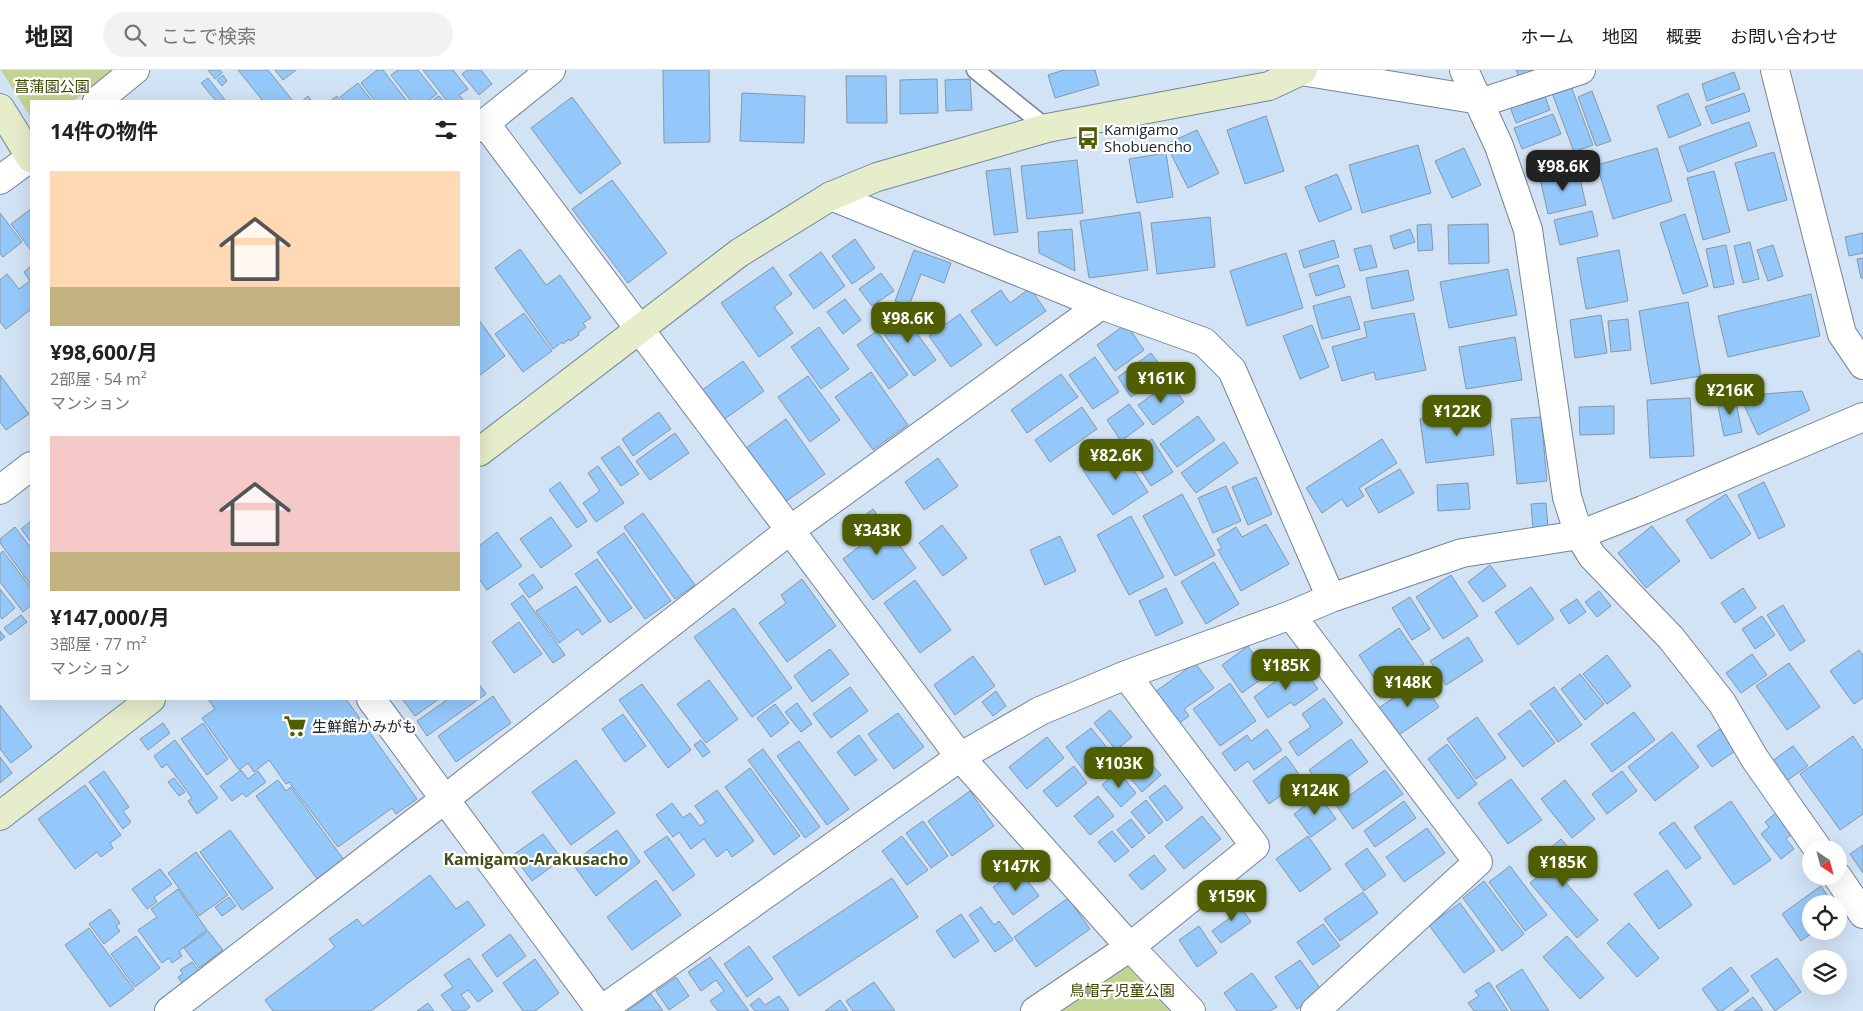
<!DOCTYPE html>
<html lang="ja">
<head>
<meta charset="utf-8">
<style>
  :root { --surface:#fff; --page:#f2f2f2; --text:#222; --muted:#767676; --line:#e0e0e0; --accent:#4f5e00 }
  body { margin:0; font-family:"Open Sans","Noto Sans JP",sans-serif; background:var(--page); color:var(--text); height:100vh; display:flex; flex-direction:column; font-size:19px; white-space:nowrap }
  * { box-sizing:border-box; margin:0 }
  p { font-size:16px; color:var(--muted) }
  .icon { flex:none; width:28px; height:28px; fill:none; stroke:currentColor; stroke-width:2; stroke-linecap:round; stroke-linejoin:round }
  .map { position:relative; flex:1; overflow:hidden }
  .panel { position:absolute; left:30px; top:30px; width:450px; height:600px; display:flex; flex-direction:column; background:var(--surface); border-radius:0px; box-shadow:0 5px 20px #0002 }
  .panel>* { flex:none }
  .needle { width:32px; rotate:144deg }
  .tools { position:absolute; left:1802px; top:770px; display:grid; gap:10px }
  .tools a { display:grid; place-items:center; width:45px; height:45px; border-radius:50%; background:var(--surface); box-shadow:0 5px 20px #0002; font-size:25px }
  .price { position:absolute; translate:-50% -42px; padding:0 11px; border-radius:10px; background:var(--accent); color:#fff; font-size:16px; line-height:32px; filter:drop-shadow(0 1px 2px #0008) }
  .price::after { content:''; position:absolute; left:50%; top:30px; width:15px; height:11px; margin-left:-8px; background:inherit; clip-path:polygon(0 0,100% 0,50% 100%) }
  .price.active { background:#222; color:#fff }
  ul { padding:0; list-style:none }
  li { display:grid; align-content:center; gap:10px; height:265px; padding:0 20px }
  li span { display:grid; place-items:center; height:155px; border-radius:0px; color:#555 }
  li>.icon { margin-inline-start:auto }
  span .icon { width:90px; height:90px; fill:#fffc; stroke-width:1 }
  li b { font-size:21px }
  h2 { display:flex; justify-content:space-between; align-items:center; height:60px; padding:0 20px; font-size:21px }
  header { display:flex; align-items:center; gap:30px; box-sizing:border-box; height:70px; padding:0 25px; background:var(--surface); border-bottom:1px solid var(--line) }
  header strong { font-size:24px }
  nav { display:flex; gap:28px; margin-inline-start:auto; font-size:18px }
  .search { width:350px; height:45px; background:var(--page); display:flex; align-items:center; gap:12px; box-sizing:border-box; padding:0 18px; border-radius:28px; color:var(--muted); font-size:19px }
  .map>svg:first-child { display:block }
  .green { fill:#c3d393 }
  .building { fill:#95c8fa; stroke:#8697a8 }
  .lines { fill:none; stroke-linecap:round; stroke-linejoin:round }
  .lane-casing { stroke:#758595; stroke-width:19 }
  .street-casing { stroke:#758595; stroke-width:30 }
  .secondary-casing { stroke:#758595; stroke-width:30 }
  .lane { stroke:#fff; stroke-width:16 }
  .street { stroke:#fff; stroke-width:28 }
  .secondary { stroke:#e6edca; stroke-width:28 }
  .labels { text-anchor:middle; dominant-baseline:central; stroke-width:4.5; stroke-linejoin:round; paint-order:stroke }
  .park-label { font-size:15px; fill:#3a4503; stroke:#fff }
  .poi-label { font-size:15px; fill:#20262d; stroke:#fff; text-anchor:start }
  .neighbourhood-label { font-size:16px; font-weight:bold; fill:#444f16; stroke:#fff }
</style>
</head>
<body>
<header>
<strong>地図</strong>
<div class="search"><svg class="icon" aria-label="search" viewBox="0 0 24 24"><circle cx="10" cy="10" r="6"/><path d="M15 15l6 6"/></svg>ここで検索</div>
<nav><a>ホーム</a><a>地図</a><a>概要</a><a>お問い合わせ</a></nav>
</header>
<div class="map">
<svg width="1863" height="941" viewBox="0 0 1863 941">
  <rect width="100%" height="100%" fill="#d2e3f6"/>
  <!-- green -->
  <path class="green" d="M1 0H115L73 31H31V48Z
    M1127 891 1170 941H1059Z"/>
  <!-- building -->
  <path class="building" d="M208 0H220L222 3 215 9Z
    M238 0H268L293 31H263Z
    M275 0H296L283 10Z
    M377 0H383L406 30 404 31H375L361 13Z
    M398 0H418L437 24 429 30 430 31H411L391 5Z
    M423 0H453L468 19 459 25 464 31H447Z
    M467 0H481L492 14 479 25 462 4Z
    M663 0H709L710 72 664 73Z
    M1064 0H1095L1099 15 1055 28 1048 5Z
    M1516 0H1553L1520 11Z
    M1734 2 1740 19 1707 31 1702 14Z
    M223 5 227 11 222 16 217 10Z
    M846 6H886L887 53H847Z
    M208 8 225 30 216 31 201 13Z
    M937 9 938 43 900 44V10Z
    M970 9 972 40 946 41 945 10Z
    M358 13 372 31H344L340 27Z
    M1571 16 1593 75 1574 82 1552 23Z
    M1592 21 1611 71 1596 76 1578 27Z
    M742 23 805 26 804 73 740 71Z
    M1688 23 1701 55 1669 68 1657 36Z
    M1744 23 1750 41 1712 54 1705 37Z
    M1544 24 1550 40 1516 53 1510 37Z
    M308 26 312 31H302Z
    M337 26 341 31H330Z
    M439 26 444 31H434L433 30Z
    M572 27 621 93 580 124 531 58Z
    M1553 44 1561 64 1522 79 1514 58Z
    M1266 46 1284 101 1245 114 1227 60Z
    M1749 52 1757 76 1688 102 1679 77Z
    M1197 60 1219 103 1188 118 1166 74Z
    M1418 75 1431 123 1362 143 1349 95Z
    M1464 78 1481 115 1452 128 1435 91Z
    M1657 78 1672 131 1613 149 1597 95Z
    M1774 82 1787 130 1748 141 1735 93Z
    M1166 83 1173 127 1137 133 1129 89Z
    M1077 90 1083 143 1027 149 1021 96Z
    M1010 98 1018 162 994 165 986 101Z
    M1578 100 1586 135 1548 144 1540 109Z
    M1714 101 1730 162 1703 170 1687 108Z
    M1337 104 1352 139 1319 152 1305 117Z
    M612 110 667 183 628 213 572 139Z
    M31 139V177L30 179 11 154Z
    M1592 141 1598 166 1560 175 1554 150Z
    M1140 142 1148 200 1089 208 1080 151Z
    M0 143 22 172 3 187 0 184Z
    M1685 144 1708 216 1683 224 1660 153Z
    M1210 147 1215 197 1157 204 1151 153Z
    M1431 154 1433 180 1418 181 1417 155Z
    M1488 154 1489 193 1449 194 1448 155Z
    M1072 159 1075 201 1039 183 1038 162Z
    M1410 159 1415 172 1394 179 1390 166Z
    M1863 163V183L1849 186 1845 167Z
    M855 169 875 198 852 214 832 186Z
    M1334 170 1339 187 1304 198 1299 181Z
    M1750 172 1759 209 1743 213 1734 176Z
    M1371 175 1377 197 1360 201 1354 179Z
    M1726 175 1734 214 1714 218 1706 179Z
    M1773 175 1783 206 1768 211 1757 180Z
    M520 179 546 215 560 205 591 248 583 253 586 257 578 263 579 265 570 271 569 269 563 274 562 272 553 279 495 198Z
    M914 180 951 193 944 213 921 204 909 236 895 231Z
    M1619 180 1628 231 1586 239 1577 188Z
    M821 182 845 216 814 239 789 205Z
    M1286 183 1303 238 1247 256 1230 201Z
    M1863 188V208H1861L1857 189Z
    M1338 195 1345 217 1316 226 1309 204Z
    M31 196V239L6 259 0 252V210L7 204 19 219 30 211 24 202Z
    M773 197 792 224 774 237 793 263 759 287 721 233Z
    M1508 199 1517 245 1449 258 1440 212Z
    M1408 200 1414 230 1372 239 1366 208Z
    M881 203 894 221 872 236 859 219Z
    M1030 218 1046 241 996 276 971 241 1001 220 1010 233Z
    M1811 224 1820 266 1728 287 1718 246Z
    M1350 226 1360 259 1322 269 1313 236Z
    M845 229 861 250 843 264 827 242Z
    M1688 232 1701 306 1651 314 1639 241Z
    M901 241 936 290 914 306 879 257Z
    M524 243 552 281 523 302 495 264Z
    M1414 243 1426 300 1376 310 1374 302 1342 311 1332 277 1367 267 1364 252Z
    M960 244 982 275 951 297 929 266Z
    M1601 245 1607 283 1575 288 1570 250Z
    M1628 249 1631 280 1611 282 1608 251Z
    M479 250 505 286 479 306Z
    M1126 254 1144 280 1115 301 1097 275Z
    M1312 255 1329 297 1300 309 1283 266Z
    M819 257 849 299 821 319 791 277Z
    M877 261 908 305 889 319 857 275Z
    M1515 267 1522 310 1466 319 1459 277Z
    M1151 283 1166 303 1131 327 1118 307Z
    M1095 287 1119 322 1093 339 1069 305Z
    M743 291 764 321 719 353 698 323Z
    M871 302 908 355 873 380 835 327Z
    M1061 304 1078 327 1027 363 1011 340Z
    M0 305 29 344 6 360 0 352Z
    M808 306 840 350 810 372 778 327Z
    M1170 312 1184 332 1153 355 1138 335Z
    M1802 321 1810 340 1758 365 1744 335 1764 324Z
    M1735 327 1742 362 1724 366 1717 331Z
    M1690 328 1694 386 1650 388 1647 330Z
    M1129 334 1144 354 1121 371 1107 350Z
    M1614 336V364L1580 365 1579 337Z
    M1082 337 1097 359 1050 392 1035 370Z
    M1489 341 1494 385 1426 393 1420 349Z
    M659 342 671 359 633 386 622 369Z
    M1198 346 1215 370 1177 397 1160 374Z
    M1541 347 1547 411 1517 414 1511 349Z
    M786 349 825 404 785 432 746 378Z
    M675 363 689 383 650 410 636 391Z
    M1152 369 1173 402 1151 416 1130 384Z
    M1382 369 1397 393 1359 418 1364 426 1347 437 1342 429 1322 443 1306 418Z
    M1224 372 1238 393 1196 423 1181 403Z
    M619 376 639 404 621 416 601 388Z
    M1118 376 1148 422 1113 445 1083 400Z
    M938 388 958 416 924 440 905 412Z
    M598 396 624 433 596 452 583 433 600 421 588 403Z
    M1400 399 1414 423 1379 443 1365 419Z
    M1256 407 1272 444 1248 455 1232 417Z
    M560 412 587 451 577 458 549 420Z
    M1764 412 1785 456 1759 469 1738 425Z
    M1468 413 1470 439 1438 441 1437 415Z
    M1226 416 1241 451 1213 463 1198 428Z
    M1182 424 1215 485 1175 506 1143 446Z
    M1726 424 1751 464 1711 489 1686 450Z
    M1546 433 1548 458 1533 459 1531 434Z
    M873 439 916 498 873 530 843 489 860 476 847 458Z
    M643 443 695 515 675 529 624 457Z
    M1131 446 1164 507 1129 525 1097 465Z
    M551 447 572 476 541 498 520 469Z
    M31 451V472L21 459Z
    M1266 454 1289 494 1241 521 1218 480 1222 478 1217 469 1236 457 1242 467Z
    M942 455 967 488 943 506 919 473Z
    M1652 456 1680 491 1646 518 1618 483Z
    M15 457 31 478V515L0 473V469Z
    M497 462 522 496 487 520 479 509V476Z
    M624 463 671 531 645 549 597 482Z
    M1060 466 1076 501 1045 515 1030 480Z
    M3 481 31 518V535L23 542 0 512V484Z
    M597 489 632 538 610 553 575 504Z
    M1214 492 1239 534 1206 554 1181 512Z
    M1490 495 1506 516 1483 532 1468 512Z
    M533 504 543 518 529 528 519 514Z
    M1451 505 1478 546 1443 569 1416 527Z
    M802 509 836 556 787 592 759 553 786 533 781 525Z
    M915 510 951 560 920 583 884 533Z
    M576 516 601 551 582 565 578 559 559 573 536 541Z
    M1531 517 1554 549 1518 575 1495 542Z
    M1166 518 1183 553 1156 566 1139 531Z
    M1743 518 1756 538 1735 553 1721 533Z
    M0 519 15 538 2 549 0 546Z
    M1599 521 1611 536 1597 547 1585 532Z
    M523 525 565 585 553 593 511 534Z
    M1410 527 1430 559 1412 570 1392 538Z
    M1577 529 1586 542 1569 554 1560 540Z
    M1783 535 1805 571 1790 581 1767 545Z
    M734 538 792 618 752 647 694 567Z
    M21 545 27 552 10 565 4 558Z
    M1762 546 1775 565 1755 579 1742 559Z
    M519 552 542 584 514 603 492 572Z
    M1399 558 1424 594 1383 622 1359 585Z
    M0 561 5 567 0 571Z
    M1468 567 1483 591 1446 615 1430 591Z
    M1248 576 1268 604 1242 623 1222 595Z
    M830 579 849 604 812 632 794 606Z
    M1859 580 1863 585V628L1854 634 1830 601Z
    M1752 584 1767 605 1741 623 1726 603Z
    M1607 585 1631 616 1607 634 1583 604Z
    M973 586 995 616 955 645 934 615Z
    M1195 593 1214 618 1184 639 1189 646 1178 654 1155 622Z
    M1300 593 1318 619 1294 636 1291 632 1268 648 1254 627Z
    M1789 593 1820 637 1787 660 1756 616Z
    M1580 604 1604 634 1585 650 1561 619Z
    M709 610 738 649 706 673 677 634Z
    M1420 610 1439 637 1396 667 1377 639Z
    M1230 613 1256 651 1220 676 1193 639Z
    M479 614 486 624 427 666 417 651 448 629H479Z
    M642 614 691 680 668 698 619 630Z
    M850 617 868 641 831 668 813 644Z
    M1554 617 1582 655 1558 672 1530 634Z
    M996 621 1006 636 993 646 982 632Z
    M493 626 511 653 456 692 438 666Z
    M1324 628 1343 653 1298 686 1289 672 1311 657 1302 644Z
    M208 629H346L417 729 396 744 392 738 338 777 289 712 286 714 269 690 254 702 248 693 239 700 202 648 215 639Z
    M402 629H439L415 646Z
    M797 633 812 654 801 662 785 642Z
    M775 634 789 653 771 667 757 648Z
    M0 635 32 677 11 693 0 679Z
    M1110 640 1132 667 1116 680 1094 653Z
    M1530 640 1555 673 1523 697 1498 664Z
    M1634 642 1655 670 1612 702 1591 674Z
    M898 643 924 677 894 699 868 664Z
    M623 644 646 676 625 692 602 659Z
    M1477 647 1506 688 1476 709 1447 669Z
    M163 653 170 663 148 680 140 669Z
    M203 653 228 689 207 705 181 669Z
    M1091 658 1112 684 1086 704 1066 677Z
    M1267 659 1282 680 1254 700 1248 691 1235 701 1222 683 1247 665 1251 671Z
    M1720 659 1735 681 1712 697 1697 676Z
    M1672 662 1699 697 1655 731 1628 697Z
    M859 665 877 690 855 706 837 682Z
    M1853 666 1863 681V744L1840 760 1800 704Z
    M1047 667 1064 688 1027 719 1009 697Z
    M1351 669 1368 692 1325 723 1309 700Z
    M175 670 218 728 197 744 188 731 192 728 167 694 162 698 154 686Z
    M701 670 710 682 703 687 694 675Z
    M799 671 849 739 827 755 777 686Z
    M1447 674 1477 714 1458 729 1428 689Z
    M1793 676 1808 696 1782 714 1768 694Z
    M763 679 820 757 805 768 748 690Z
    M1141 682 1161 705 1142 722 1122 698Z
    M1286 686 1303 710 1269 734 1253 711Z
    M0 687 12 703 0 713Z
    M576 690 615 743 571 775 532 722Z
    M1074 696 1087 713 1057 737 1043 721Z
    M750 698 800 766 774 785 725 717Z
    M241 700 248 709 258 701 266 712 246 727 243 723 232 731 220 716Z
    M1385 700 1403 724 1353 759 1336 735Z
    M104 701 129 737 123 741 131 752 123 759 89 712Z
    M1118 701 1136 723 1121 737 1102 715Z
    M1622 701 1637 721 1607 744 1592 724Z
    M174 708 185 722 179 726 168 712Z
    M1511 709 1542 750 1508 774 1478 733Z
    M278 710 286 721 291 717 344 790 317 809 256 726Z
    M1565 710 1595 749 1572 768 1541 729Z
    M85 715 121 765 110 773 113 778 101 787 97 782 75 799 38 749Z
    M1165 715 1183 738 1167 751 1149 727Z
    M717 720 754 771 732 787 727 779 717 787 704 769 691 779 679 762 673 767 656 745 672 733 683 748 690 743 700 756 706 752 695 736Z
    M970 721 994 756 952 786 928 751Z
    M1319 725 1336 749 1311 767 1294 744Z
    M1098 726 1114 746 1090 765 1074 746Z
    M1146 730 1163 752 1149 764 1131 742Z
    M1404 731 1416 748 1375 777 1364 761Z
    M1731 731 1771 790 1734 815 1694 757Z
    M1778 741 1794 762 1786 769 1794 779 1781 789 1761 764 1769 757 1765 752Z
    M1202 746 1221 769 1184 799 1165 776Z
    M1131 749 1145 767 1132 778 1117 760Z
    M923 751 948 786 931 798 906 763Z
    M1674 752 1701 788 1686 799 1659 763Z
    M1427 758 1445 783 1404 812 1386 787Z
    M230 760 273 818 242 840 200 782Z
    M617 760 640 792 596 826 572 793Z
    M1112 761 1129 781 1115 792 1098 772Z
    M543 764 562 789 532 811 513 785Z
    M667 766 695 805 673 821 644 782Z
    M902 766 928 800 907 815 882 781Z
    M1308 766 1331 799 1300 822 1276 789Z
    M1561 769 1585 796 1566 813 1598 850 1577 868 1530 813 1547 799 1537 789Z
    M1863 775V803L1850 784Z
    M1367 778 1386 805 1364 821 1345 794Z
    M196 782 228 825 199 846 168 803Z
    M1154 785 1166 800 1142 820 1129 805Z
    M1510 796 1547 845 1525 861 1489 812Z
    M160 799 172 814 154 827 157 832 147 839 132 819Z
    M1019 799 1039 826 1013 845 993 817Z
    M1667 800 1692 835 1659 859 1634 824Z
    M430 805 456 839 468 831 485 855 371 941H273L265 930 335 877 329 869 357 849 363 856Z
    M892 808 918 847 799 926 773 887Z
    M656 810 681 845 632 880 607 847Z
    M1484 811 1524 864 1502 881 1463 828Z
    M1821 816 1833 834H1811V861H1815L1801 871 1782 844Z
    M178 819 207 860 179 881 182 886 172 893 169 888 162 893 138 860 157 847 151 839Z
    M1363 822 1378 843 1340 871 1324 849Z
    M229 827 236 836 222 846 215 837Z
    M1068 828 1090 859 1036 897 1014 867Z
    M1236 830 1251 852 1221 873 1212 861 1231 847 1225 838Z
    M1460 833 1495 881 1464 903 1429 855Z
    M981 837 994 855 999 851 1013 870 995 882 969 845Z
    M110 839 120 853 116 856 120 861 104 874 89 854Z
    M961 844 979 871 954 888 936 861Z
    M1629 853 1659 888 1637 907 1607 873Z
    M1323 854 1340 876 1313 895 1297 872Z
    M1199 856 1217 883 1197 897 1179 870Z
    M89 858 134 919 110 937 65 875Z
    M208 861 223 880 199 898 184 878Z
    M510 864 526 886 497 907 482 885Z
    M136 866 160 898 135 917 111 884Z
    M1567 866 1604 908 1580 929 1543 887Z
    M749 876 773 909 747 927 724 894Z
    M710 887 749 941H718L710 931 724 921 716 910 701 921 688 902Z
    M469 888 493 921 478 932 468 920 461 925 470 937 465 941H453L441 925 453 917 444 905Z
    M1777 888 1801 922 1775 941 1751 906Z
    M535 889 559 923 535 941H523L503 913Z
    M1300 890 1322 921 1297 939 1275 907Z
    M192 892 199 901 182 913 178 907 183 904 180 900Z
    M1731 897 1749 921 1722 941H1718L1702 919Z
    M1522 899 1549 941H1512L1496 916Z
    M1252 903 1277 937 1270 941H1237L1224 923Z
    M676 907 689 926 669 940 656 921Z
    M874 912 895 941H853L846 931Z
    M1489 912 1508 941H1474L1468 933 1479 926 1475 921Z
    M651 924 663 941H627Z
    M779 926 789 940 787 941H755L750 935 759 928 765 935Z
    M1753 927 1763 941H1734Z
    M840 930 848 941H825Z
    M428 933 434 941H417Z"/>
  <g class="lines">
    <defs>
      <path id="lane" d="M975 0 1047 58"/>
      <path id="street" d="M1464 0 1499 76 1528 160 1567 427 1579 465 1592 486 1671 568 1722 633 1755 689 1818 779
        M1775 0 1842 264 1863 295
        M1301 1 1486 31 1581 0
        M97 31 135 0
        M485 53 960 687 1130 877 1191 941
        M479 58 551 0
        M0 110 31 87
        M831 126 1101 235 1204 272 1232 300 1331 528
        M0 420 31 396
        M1291 545 1478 792 1315 941
        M371 629 601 941
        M1837 806 1863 844
        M169 941 445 729 789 461 1101 235
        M600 941 960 687 1040 641 1126 605 1291 545 1331 528 1462 483 1579 465 1643 440 1863 347
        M1035 941 1130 877 1255 776 1126 605"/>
      <path id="secondary" d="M0 38 31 88
        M479 382 739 183 831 126 877 107 1047 58 1269 16 1303 0
        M0 746 151 629"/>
    </defs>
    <!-- lane casing -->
    <use href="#lane" class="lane-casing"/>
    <!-- street casing -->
    <use href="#street" class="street-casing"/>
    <!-- secondary casing -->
    <use href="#secondary" class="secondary-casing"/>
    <!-- lane -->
    <use href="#lane" class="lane"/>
    <!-- street -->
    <use href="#street" class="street"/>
    <!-- secondary -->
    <use href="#secondary" class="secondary"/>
  </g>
  <!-- icons -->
  <defs>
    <symbol id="bus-bare" viewBox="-9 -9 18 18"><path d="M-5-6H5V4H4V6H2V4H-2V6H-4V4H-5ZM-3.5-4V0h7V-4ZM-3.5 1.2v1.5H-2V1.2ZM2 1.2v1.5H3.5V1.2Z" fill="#4f5e00" stroke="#fff" stroke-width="2.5" paint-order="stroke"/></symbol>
    <symbol id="supermarket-bare" viewBox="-9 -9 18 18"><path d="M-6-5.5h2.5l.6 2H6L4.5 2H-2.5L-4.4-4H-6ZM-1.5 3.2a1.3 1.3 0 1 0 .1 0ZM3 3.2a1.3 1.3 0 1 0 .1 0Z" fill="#4f5e00" stroke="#fff" stroke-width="2.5" paint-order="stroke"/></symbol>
  </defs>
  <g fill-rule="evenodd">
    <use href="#bus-bare" x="1072" y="52" width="32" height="32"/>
    <use href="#supermarket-bare" x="279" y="640" width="32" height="32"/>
  </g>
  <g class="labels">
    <!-- park labels -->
    <g class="park-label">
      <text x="52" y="16">菖蒲園公園</text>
      <text x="1122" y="920">鳥帽子児童公園</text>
    </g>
    <!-- poi labels -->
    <g class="poi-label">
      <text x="1104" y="59">Kamigamo<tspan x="1104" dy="17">Shobuencho</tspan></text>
      <text x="312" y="656">生鮮館かみがも</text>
    </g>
    <!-- neighbourhood labels -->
    <g class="neighbourhood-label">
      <text x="536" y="789">Kamigamo-Arakusacho</text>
    </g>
  </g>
</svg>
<div class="tools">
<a><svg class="needle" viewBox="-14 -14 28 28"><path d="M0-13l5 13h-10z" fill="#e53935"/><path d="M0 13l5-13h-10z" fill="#767676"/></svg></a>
<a><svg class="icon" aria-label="locate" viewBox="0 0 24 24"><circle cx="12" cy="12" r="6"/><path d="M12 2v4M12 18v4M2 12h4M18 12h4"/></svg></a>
<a><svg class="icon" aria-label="layers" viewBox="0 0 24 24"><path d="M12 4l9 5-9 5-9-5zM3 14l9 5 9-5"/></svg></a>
</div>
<b class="price active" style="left:1563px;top:122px">¥98.6K</b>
<b class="price" style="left:908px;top:274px">¥98.6K</b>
<b class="price" style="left:1161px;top:334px">¥161K</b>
<b class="price" style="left:1730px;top:346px">¥216K</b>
<b class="price" style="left:1457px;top:367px">¥122K</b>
<b class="price" style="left:1116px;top:411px">¥82.6K</b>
<b class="price" style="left:877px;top:486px">¥343K</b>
<b class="price" style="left:1286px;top:621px">¥185K</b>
<b class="price" style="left:1408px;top:638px">¥148K</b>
<b class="price" style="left:1119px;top:719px">¥103K</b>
<b class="price" style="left:1315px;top:746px">¥124K</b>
<b class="price" style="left:1563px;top:818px">¥185K</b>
<b class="price" style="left:1016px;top:822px">¥147K</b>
<b class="price" style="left:1232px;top:852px">¥159K</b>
<section class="panel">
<h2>14件の物件<svg class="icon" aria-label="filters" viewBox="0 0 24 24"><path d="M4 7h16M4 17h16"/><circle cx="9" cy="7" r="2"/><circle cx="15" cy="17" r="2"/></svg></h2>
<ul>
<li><span style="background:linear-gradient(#ffd9b3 75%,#c2b280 0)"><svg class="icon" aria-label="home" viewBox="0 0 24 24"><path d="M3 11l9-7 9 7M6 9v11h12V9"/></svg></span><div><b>¥98,600/月</b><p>2部屋 · 54 m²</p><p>マンション</p></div></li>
<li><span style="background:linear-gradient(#f6c9c9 75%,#c2b280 0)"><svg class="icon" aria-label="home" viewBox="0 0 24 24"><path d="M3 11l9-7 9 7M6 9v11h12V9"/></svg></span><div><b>¥147,000/月</b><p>3部屋 · 77 m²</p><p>マンション</p></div></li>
</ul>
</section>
</div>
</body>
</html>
